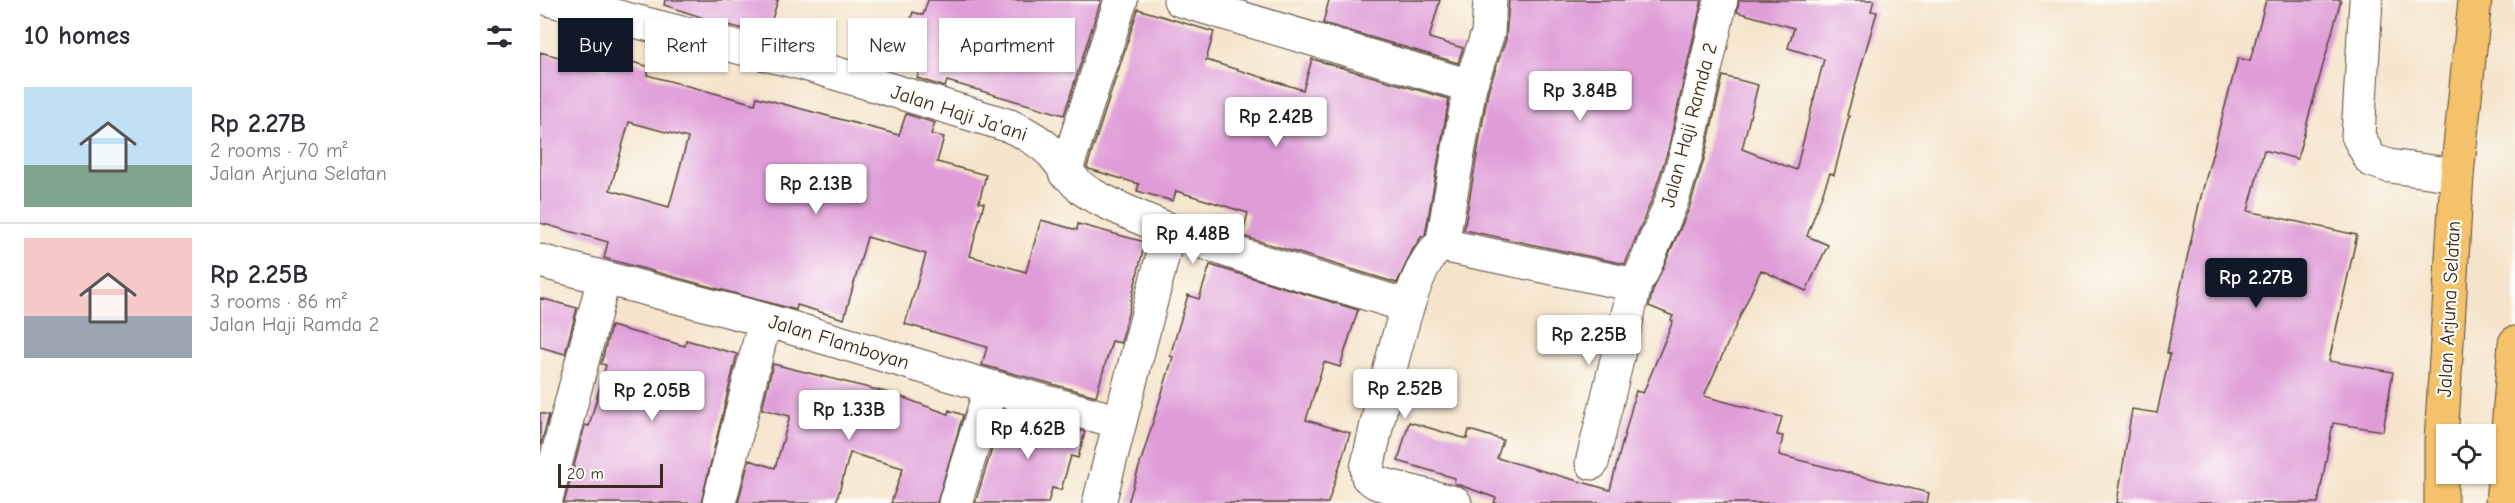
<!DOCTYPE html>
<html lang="en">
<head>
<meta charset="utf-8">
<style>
  :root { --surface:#fff; --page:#f2f2f3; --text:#2b2b33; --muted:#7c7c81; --line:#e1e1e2; --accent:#111827 }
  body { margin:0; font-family:"Comic Neue",sans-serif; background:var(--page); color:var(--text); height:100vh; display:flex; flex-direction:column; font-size:22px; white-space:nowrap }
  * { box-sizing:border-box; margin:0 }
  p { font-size:20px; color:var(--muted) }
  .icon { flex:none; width:33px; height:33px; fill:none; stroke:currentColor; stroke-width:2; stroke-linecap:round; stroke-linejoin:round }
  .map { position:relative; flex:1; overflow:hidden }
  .panel { display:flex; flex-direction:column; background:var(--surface); width:540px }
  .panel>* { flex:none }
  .guide { position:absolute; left:18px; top:18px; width:570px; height:54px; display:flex; gap:12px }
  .buttons { position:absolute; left:1896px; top:424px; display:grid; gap:12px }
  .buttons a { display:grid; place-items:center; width:60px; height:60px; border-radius:0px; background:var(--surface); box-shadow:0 2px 4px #0004; font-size:30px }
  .scale { position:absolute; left:18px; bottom:15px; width:105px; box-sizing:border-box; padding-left:6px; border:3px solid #3b2a1e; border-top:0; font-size:16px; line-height:21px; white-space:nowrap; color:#3b2a1e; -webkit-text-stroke:4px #fdfcf7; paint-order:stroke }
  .price { position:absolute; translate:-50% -51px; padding:0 14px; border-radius:6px; background:#fff; color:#222; font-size:20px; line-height:39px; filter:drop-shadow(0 2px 3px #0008) }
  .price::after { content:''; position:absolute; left:50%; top:36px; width:18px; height:14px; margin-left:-9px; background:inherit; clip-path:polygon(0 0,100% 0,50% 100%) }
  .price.current { background:var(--accent); color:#fff }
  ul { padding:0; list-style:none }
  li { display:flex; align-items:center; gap:18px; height:150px; padding:0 24px }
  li+li { border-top:2px solid var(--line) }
  li span { display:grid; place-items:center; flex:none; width:168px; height:120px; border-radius:0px; color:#555 }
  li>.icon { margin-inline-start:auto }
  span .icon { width:72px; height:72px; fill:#fffc; stroke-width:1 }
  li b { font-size:26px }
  h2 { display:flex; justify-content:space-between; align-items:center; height:72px; padding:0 24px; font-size:26px }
  .pill { padding:0 21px; border-radius:0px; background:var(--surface); box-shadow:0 2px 4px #0004; font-size:21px; line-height:54px }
  .pill.current { background:var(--accent); color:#fff }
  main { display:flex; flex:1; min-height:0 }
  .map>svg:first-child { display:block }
  .building { fill:#df9dd8; fill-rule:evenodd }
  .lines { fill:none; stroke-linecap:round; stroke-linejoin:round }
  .minor-casing { stroke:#574638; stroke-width:35 }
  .major-casing { stroke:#574638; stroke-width:35 }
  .highway-casing { stroke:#574638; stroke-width:35 }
  .minor { stroke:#fff; stroke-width:33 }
  .major { stroke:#f3c26a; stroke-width:33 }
  .highway { stroke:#f3c26a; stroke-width:33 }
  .labels { text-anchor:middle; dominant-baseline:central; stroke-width:4.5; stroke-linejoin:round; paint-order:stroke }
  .street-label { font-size:20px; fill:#3b2a1e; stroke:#fdfcf7 }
</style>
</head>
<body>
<main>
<section class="panel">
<h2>10 homes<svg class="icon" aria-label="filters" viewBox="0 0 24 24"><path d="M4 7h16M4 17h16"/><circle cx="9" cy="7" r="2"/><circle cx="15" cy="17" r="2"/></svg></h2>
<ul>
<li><span style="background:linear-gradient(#bfe0f5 65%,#7fa58c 0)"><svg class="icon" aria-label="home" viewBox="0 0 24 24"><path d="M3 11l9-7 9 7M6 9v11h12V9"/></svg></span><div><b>Rp 2.27B</b><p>2 rooms · 70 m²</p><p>Jalan Arjuna Selatan</p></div></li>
<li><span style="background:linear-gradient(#f6c9c9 65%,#9aa5b1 0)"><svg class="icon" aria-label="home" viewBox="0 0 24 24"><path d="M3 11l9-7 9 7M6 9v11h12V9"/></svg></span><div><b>Rp 2.25B</b><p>3 rooms · 86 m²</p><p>Jalan Haji Ramda 2</p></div></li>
</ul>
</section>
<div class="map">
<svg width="1975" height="503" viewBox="0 0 1975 503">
  <rect width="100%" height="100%" fill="#fdfcf7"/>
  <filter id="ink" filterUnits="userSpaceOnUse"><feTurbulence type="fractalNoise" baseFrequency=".0167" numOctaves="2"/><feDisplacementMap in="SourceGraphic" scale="12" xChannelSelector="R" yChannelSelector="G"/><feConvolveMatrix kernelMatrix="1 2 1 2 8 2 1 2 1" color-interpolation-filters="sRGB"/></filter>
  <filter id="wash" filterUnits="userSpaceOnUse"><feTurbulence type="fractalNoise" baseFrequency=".008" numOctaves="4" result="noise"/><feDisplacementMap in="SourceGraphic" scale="24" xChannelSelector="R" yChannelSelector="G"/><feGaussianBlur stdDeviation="1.35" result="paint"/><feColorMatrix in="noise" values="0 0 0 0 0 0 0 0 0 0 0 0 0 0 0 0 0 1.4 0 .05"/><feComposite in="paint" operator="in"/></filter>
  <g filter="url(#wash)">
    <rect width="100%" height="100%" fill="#f5e4cb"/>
    <g id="blocks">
      <!-- building -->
      <path class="building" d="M125 0H238L227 35 173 21 124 5Z
        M388 0H561L524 115 407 81 405 87 377 78 379 72 357 66 373 12 383 15Z
        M789 0H900L889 38 923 48 918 63 783 23Z
        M969 0H1162L1128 150 1113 197 1085 264 924 230 948 91 966 39Z
        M1199 0H1334L1331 11 1337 12 1307 115 1309 116 1294 175 1290 173 1267 236 1288 245 1266 291 1221 270 1164 396 1242 417 1237 435 1243 436 1239 455 1389 493 1387 503H954L956 498 914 483 915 478 858 461 869 422 927 439 929 430 963 440 957 458 1070 490 1096 391 1103 393 1133 321 1131 320 1133 316 1109 306 1113 290 1149 209 1164 159 1183 76 1218 85 1202 149 1256 170 1284 59 1248 48 1254 28 1197 12Z
        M1726 0H1801L1757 159 1724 150 1708 211 1817 235 1789 361 1853 372 1843 431 1793 423 1778 503H1577L1592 409 1617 413 1630 354 1627 353 1637 304 1659 204 1698 58 1710 61Z
        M598 9 674 32 666 60 763 90 772 59 909 99 885 236H882L873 249 857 283 702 236 708 213 636 191 633 201 597 191 599 184 549 169 547 167Z
        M0 52 67 70 71 56 110 67 107 75 215 104 217 97 359 135 366 114 395 123 391 134 404 137 397 162 446 175 439 202 444 203 430 256 486 272 501 220 537 230 538 224 605 242 581 343 572 341 556 396 442 365 447 347 365 324 386 254 327 237 304 319 257 305 256 310 64 258 68 242 0 223ZM89 122 148 138 129 207 70 190Z
        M670 265 818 310 800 367 784 362 766 420 810 433 788 503H588L633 357 630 356 648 295 659 299Z
        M0 298 37 308 25 354 0 347Z
        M71 326 145 346 146 340 197 354 161 503H24L45 425 49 426 66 365 61 364Z
        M233 364 353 394 408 414 409 410 423 415 397 503H351L363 468 310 453 296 503H198L209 460 235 468 250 416 222 409Z
        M464 410 545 432 538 458 531 456 521 490 512 488 508 503H435Z
        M0 413 9 415 0 448Z"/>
    </g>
  </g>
  <g filter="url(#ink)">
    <use href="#blocks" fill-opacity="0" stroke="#574638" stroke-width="1.5"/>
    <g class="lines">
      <defs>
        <path id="minor" d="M11 0 265 64 470 126C486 133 499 140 512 153 529 172 532 185 556 197 654 247 763 273 867 306
          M640 0 930 86
          M1826 0 1818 136 1831 160 1849 166 1917 175
          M525 173 581 0
          M902 245 930 86 948 33 950 0
          M0 261 225 320 451 387 580 422 629 231
          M1052 463 1096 281 1101 275 1131 203 1146 155 1181 0
          M5 503 64 278
          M179 503 225 320
          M415 503 451 387
          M559 503 580 422
          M915 503 837 483 828 477 827 468C837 428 868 261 902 245L1090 284 1096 281"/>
        <path id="major" d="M1901 503V441L1917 175 1935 0"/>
        <path id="highway" d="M1962 503 1975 343"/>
      </defs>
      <!-- minor casing -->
      <use href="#minor" class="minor-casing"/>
      <!-- major casing -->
      <use href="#major" class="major-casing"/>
      <!-- highway casing -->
      <use href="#highway" class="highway-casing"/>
      <!-- minor -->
      <use href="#minor" class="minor"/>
      <!-- major -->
      <use href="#major" class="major"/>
      <!-- highway -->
      <use href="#highway" class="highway"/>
    </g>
  </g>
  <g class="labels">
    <!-- street labels -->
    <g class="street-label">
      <text transform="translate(419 113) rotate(18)">Jalan Haji Ja'ani</text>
      <text transform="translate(1149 125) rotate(-75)">Jalan Haji Ramda 2</text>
      <text transform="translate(1909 309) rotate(-87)">Jalan Arjuna Selatan</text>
      <text transform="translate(299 342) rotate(17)">Jalan Flamboyan</text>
    </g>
  </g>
</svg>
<div class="buttons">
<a><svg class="icon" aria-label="locate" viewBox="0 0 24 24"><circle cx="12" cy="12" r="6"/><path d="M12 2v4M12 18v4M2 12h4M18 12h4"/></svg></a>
</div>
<div class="scale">20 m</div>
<b class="price" style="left:1040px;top:122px">Rp 3.84B</b>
<b class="price" style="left:736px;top:148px">Rp 2.42B</b>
<b class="price" style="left:276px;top:215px">Rp 2.13B</b>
<b class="price" style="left:653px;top:265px">Rp 4.48B</b>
<b class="price current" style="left:1716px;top:309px">Rp 2.27B</b>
<b class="price" style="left:1049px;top:366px">Rp 2.25B</b>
<b class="price" style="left:865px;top:420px">Rp 2.52B</b>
<b class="price" style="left:112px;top:422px">Rp 2.05B</b>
<b class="price" style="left:309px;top:441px">Rp 1.33B</b>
<b class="price" style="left:488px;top:460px">Rp 4.62B</b>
<div class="guide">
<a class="pill current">Buy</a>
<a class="pill">Rent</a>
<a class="pill">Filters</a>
<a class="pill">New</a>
<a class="pill">Apartment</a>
</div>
</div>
</main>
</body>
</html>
